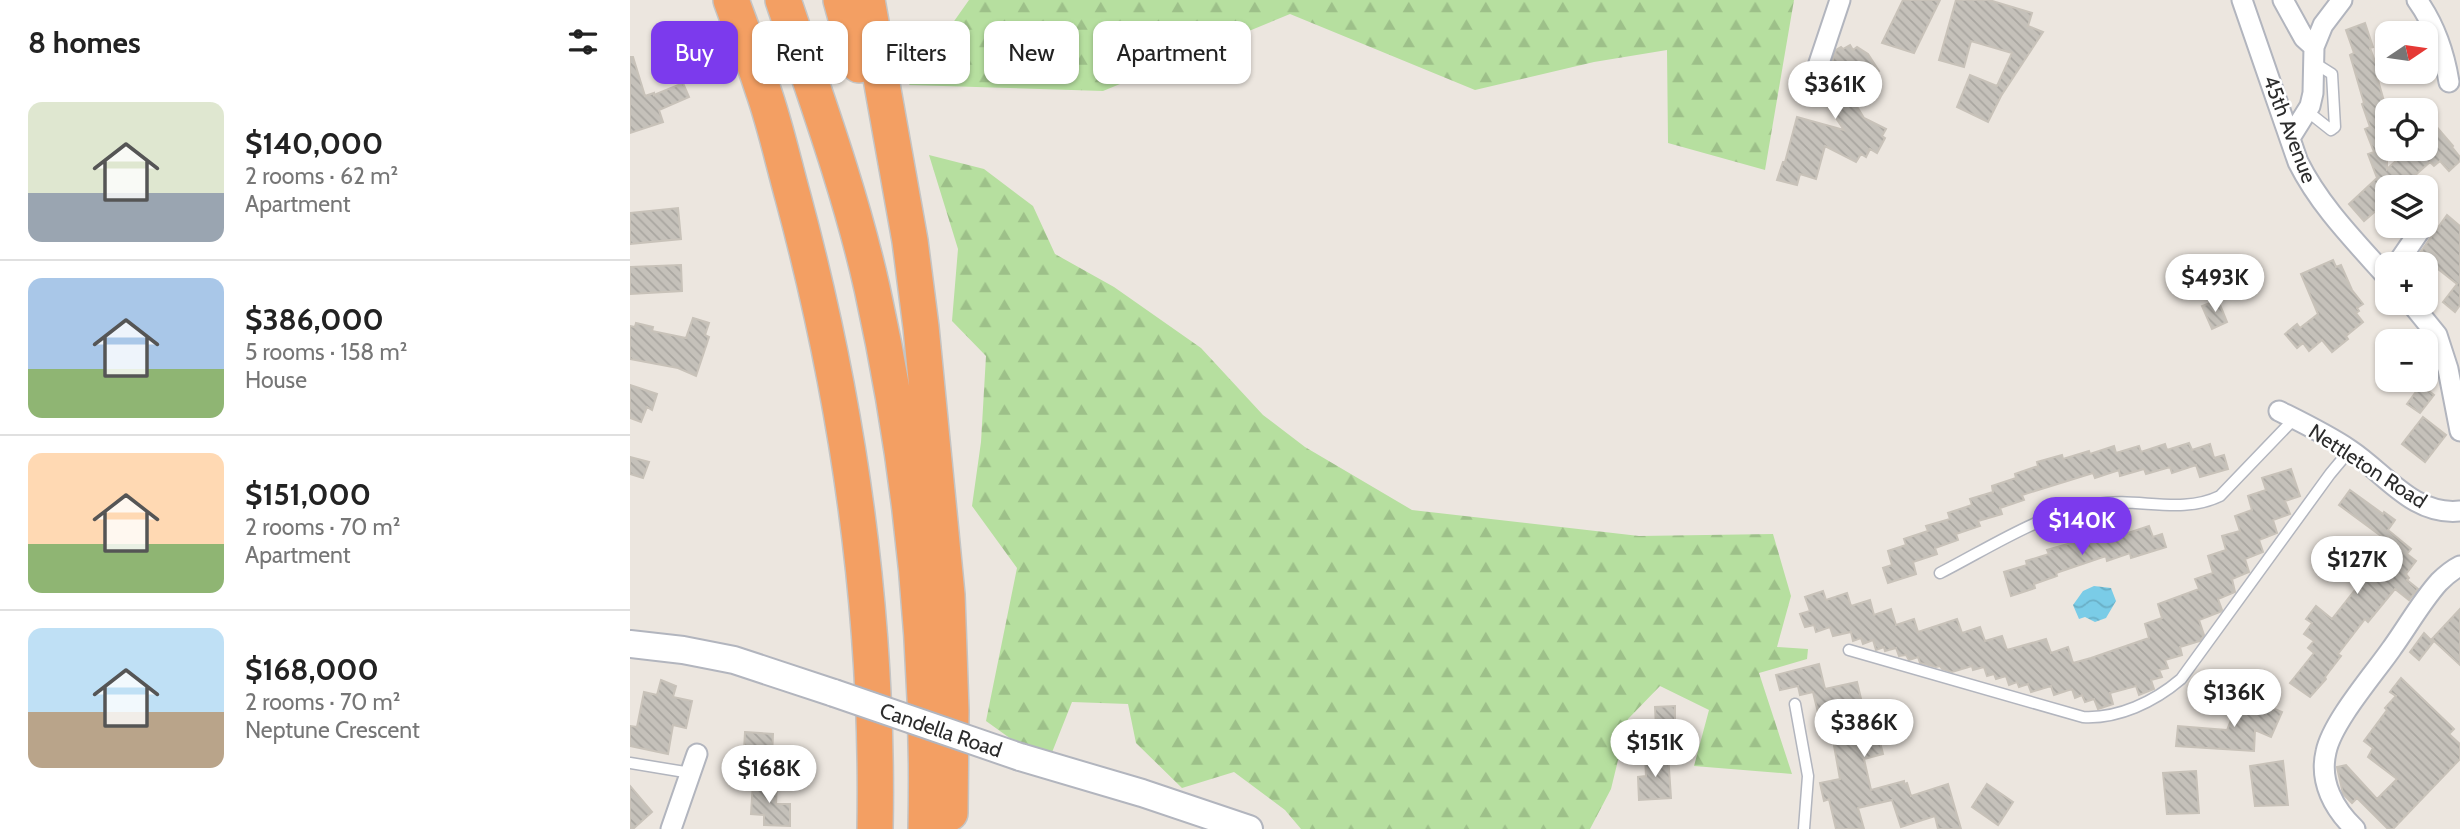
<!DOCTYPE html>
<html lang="en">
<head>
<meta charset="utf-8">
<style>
  :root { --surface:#fff; --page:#f6f6f6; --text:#222; --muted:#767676; --line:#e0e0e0; --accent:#7c3aed }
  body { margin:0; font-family:Cabin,sans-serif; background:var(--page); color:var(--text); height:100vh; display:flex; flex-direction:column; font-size:26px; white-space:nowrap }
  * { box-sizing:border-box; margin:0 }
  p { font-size:23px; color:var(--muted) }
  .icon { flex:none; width:38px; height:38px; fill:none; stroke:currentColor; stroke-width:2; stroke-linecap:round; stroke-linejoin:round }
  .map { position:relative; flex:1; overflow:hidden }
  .drawer { display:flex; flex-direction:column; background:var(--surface); width:630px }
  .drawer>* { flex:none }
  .hud { position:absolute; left:21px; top:21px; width:665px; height:63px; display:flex; gap:14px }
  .needle { width:46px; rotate:77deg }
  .controls { position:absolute; left:1745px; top:21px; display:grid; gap:14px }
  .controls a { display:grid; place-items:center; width:63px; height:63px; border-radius:14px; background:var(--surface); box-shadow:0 2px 5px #0004; font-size:35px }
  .price { position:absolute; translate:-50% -60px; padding:0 16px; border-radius:24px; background:#fff; color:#222; font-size:23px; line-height:46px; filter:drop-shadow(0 2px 4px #0008) }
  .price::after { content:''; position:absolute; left:50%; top:42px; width:21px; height:16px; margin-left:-10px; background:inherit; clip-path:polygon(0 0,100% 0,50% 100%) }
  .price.current { background:var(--accent); color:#fff }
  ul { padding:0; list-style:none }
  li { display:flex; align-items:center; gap:21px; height:175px; padding:0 28px }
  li+li { border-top:2px solid var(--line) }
  li span { display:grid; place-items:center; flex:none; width:196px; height:140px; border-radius:14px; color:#555 }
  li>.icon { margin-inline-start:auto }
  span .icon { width:84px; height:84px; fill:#fffc; stroke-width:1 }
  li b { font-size:30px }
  h2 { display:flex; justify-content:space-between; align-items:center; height:84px; padding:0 28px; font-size:30px }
  .pill { padding:0 24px; border-radius:14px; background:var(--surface); box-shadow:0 2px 5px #0004; font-size:24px; line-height:63px }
  .pill.current { background:var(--accent); color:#fff }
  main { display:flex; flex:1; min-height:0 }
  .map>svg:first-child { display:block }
  .forest { fill:url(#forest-firs) }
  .water { fill:url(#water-waves) }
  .building { fill:url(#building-back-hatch); stroke:#c8c2b9; stroke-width:2 }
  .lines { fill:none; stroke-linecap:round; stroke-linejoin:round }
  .lane-casing { stroke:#b2b5be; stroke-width:13 }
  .street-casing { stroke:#b2b5be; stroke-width:23 }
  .secondary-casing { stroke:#b2b5be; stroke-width:30 }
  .highway-casing { stroke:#c4c4c4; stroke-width:38 }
  .lane { stroke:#fff; stroke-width:10 }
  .street { stroke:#fff; stroke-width:19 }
  .secondary { stroke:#fff; stroke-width:26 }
  .highway { stroke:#f39f63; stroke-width:35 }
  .secondary-bridge-casing { stroke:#b2b5be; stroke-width:30; stroke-linecap:butt }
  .secondary-bridge { stroke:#fff; stroke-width:26 }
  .labels { text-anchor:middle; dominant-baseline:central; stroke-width:5; stroke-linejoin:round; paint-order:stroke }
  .street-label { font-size:21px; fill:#2c2c2c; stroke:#fff }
</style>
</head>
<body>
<main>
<section class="drawer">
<h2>8 homes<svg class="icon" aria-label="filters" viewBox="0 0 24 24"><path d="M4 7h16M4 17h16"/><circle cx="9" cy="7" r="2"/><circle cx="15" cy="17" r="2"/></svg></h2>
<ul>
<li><span style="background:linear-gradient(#dfe7d0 65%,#9aa5b1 0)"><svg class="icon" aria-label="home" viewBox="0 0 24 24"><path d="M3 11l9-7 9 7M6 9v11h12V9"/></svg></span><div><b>$140,000</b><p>2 rooms · 62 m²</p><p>Apartment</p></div></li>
<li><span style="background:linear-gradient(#a9c7e8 65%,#8fb573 0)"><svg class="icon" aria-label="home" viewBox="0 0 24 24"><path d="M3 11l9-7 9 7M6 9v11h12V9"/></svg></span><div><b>$386,000</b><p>5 rooms · 158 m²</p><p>House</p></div></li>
<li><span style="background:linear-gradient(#ffd9b3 65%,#8fb573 0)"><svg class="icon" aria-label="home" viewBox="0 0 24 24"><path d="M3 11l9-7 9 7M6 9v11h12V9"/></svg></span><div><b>$151,000</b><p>2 rooms · 70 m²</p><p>Apartment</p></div></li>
<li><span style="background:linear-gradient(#bfe0f5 60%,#b9a48a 0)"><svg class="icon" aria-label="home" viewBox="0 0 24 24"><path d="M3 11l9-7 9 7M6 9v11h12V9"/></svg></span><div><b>$168,000</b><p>2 rooms · 70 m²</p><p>Neptune Crescent</p></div></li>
</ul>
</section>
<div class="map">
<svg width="1830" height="829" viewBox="0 0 1830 829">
  <defs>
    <pattern id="forest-firs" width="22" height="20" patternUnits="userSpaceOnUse" patternTransform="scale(1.75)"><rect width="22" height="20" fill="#b6df9f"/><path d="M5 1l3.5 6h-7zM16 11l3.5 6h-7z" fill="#9dc089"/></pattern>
    <pattern id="water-waves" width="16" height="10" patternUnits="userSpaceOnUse" patternTransform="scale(1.75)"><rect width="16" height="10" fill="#7acce7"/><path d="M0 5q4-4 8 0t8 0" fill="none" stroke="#6aafc6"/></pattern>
    <pattern id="building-back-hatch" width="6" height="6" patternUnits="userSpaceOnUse" patternTransform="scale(1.75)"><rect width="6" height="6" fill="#c5c1ba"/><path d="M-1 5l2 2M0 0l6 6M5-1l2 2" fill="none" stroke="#a9a6a0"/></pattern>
  </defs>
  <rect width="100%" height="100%" fill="#ece6df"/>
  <!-- forest -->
  <path class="forest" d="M339 0H1164L1135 170 1038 143 1037 50 964 62 845 90 660 14 473 91 279 85Z
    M299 155 354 169 403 206 425 254 484 287 571 348 633 415 675 447 782 510 1009 536 1143 534 1161 596 1147 647 1178 649 1177 659 1129 673 1162 774 1064 766 1079 710 1030 686 998 719 981 789 960 829H671L655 810 604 772 552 788 506 743 498 704 442 702 417 765 356 721 387 568 342 506 351 442 356 356 322 321 328 249Z"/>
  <!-- water -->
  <path class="water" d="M1464 586 1481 588 1486 601 1476 618 1465 622 1455 617 1449 619 1443 605 1453 591Z"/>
  <!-- building -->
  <path class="building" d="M1273 0H1310L1284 53 1252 43Z
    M1326 0H1359L1402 13 1398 26 1413 32 1371 96 1358 122 1327 107 1340 75 1367 86 1382 53 1341 41 1334 67 1309 60Z
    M1735 23 1743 47 1740 48 1749 72 1746 73 1757 112V169L1779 149H1796V133L1805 125 1823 146 1822 147 1830 157V161L1819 171 1810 161 1804 166 1800 162 1781 179 1788 187H1757V201L1734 221 1719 204 1747 178 1738 154 1744 152 1735 129 1740 127 1732 104 1734 103 1720 55 1724 53 1716 30Z
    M1220 45 1223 50 1227 47 1238 54 1249 71 1218 92 1234 118 1256 129 1252 136 1255 138 1247 153 1240 149 1236 157 1231 154 1226 162 1195 146 1186 179 1170 174 1167 185 1147 180 1153 162H1155L1167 117 1214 130 1193 99 1195 98 1192 93 1206 50 1211 47 1213 49Z
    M0 57H3L15 96 24 93V95L53 83 59 97 29 110 33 122 0 133Z
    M48 208 51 239 0 244V213Z
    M1817 215 1830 226V305L1825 312 1813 302 1827 284 1789 254Z
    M1703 260 1706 267 1711 265 1722 290 1733 304 1727 308 1729 311 1726 313 1733 322 1716 336 1718 339 1702 352 1692 340 1679 351 1673 343 1667 348 1655 334 1667 324 1670 328 1688 314 1671 274Z
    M51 265 52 291 0 294V267Z
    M1588 300 1597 322 1582 329 1572 306Z
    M63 318 79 323 75 335 79 337 66 376 48 368 0 359V326L5 327 6 323 23 327 22 331 56 338Z
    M0 385 27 394 22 410 17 407 11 422 0 418Z
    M1791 385 1804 395 1790 413 1777 404Z
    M1793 417 1816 435 1795 462 1772 444Z
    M1559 443 1562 450 1580 444 1584 458 1594 455 1598 469 1570 477 1566 465 1542 473 1540 467 1516 474 1514 469 1490 476 1489 470 1465 478 1463 473 1392 495 1394 500 1370 508 1372 514 1348 521 1350 526 1326 534 1328 540 1305 548 1307 554 1283 562 1286 574 1258 583 1253 568 1262 565 1258 551 1276 545 1274 539 1298 531 1296 526 1320 519 1318 513 1342 505 1340 499 1363 492 1362 486 1386 478 1385 474 1408 466 1407 462 1432 455 1433 459 1459 451 1460 454 1484 446 1486 453 1509 446 1511 452 1535 444 1537 450Z
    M0 457 19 462 13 478 0 474Z
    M1661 469 1670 496 1655 501 1660 514 1643 520 1647 533 1629 540 1633 552 1615 559 1619 572 1602 579 1605 592 1588 599 1592 610 1590 612 1569 620 1574 635 1570 641 1550 647 1552 655 1535 660 1538 668 1529 670 1532 677 1521 680 1524 689 1509 695 1506 686 1480 693 1483 704 1468 709 1464 699 1455 702 1452 695 1445 698 1442 689 1424 695 1421 686 1401 692 1398 684 1389 687 1387 682 1379 685 1376 676 1366 679 1364 674 1357 676 1354 667 1343 670 1342 666 1322 672 1312 669 1310 666 1306 667 1290 663 1288 657 1279 660 1276 655 1269 656 1266 648 1255 651 1254 647 1246 650 1243 640 1233 644 1231 638 1223 641 1221 632 1203 636 1200 627 1186 632 1184 625 1175 627 1170 614 1180 611 1175 597 1193 591 1196 600 1217 593 1221 606 1240 600 1244 615 1261 609 1266 625 1284 619 1288 632 1327 619 1332 633 1350 627 1355 641 1372 636 1377 650 1416 639 1421 653 1438 647 1443 663 1461 658 1519 638 1515 624 1532 618 1528 604 1569 589 1565 579 1583 573 1578 556 1596 550 1592 536 1610 531 1605 516 1622 510 1618 496 1636 490 1632 478Z
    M1720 490 1753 514 1754 512 1765 520 1758 530 1781 549 1777 554 1786 561 1776 574 1779 578 1777 580 1788 589 1779 600 1765 589 1738 622 1735 619 1708 654 1711 656 1695 677 1696 679 1680 697 1660 683 1684 653 1678 648 1684 641 1674 634 1682 623 1676 619 1686 606 1702 619 1743 567 1734 560 1751 536 1709 505Z
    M1519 526 1523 537 1532 534 1536 547 1501 558 1500 553 1477 561 1476 556 1426 573 1427 576 1404 584 1405 588 1381 596 1374 572 1397 565 1396 561 1419 554 1417 550 1469 535 1470 538 1493 530 1495 534Z
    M1830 609V665L1802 639Z
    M1794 633 1803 642 1789 660 1780 652Z
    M1189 664 1195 689 1227 682 1233 707 1249 703 1254 728 1247 730 1253 754 1234 759 1241 790 1274 781V784L1277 783 1281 796 1318 784 1331 829H1308L1305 816 1271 827 1262 800 1228 808 1234 829H1206L1199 799 1194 801 1190 783 1210 779 1203 740 1211 738 1205 713 1189 717 1183 692 1170 695 1168 686 1150 690 1146 675Z
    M1771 678 1824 729 1819 734 1830 744V759L1763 829H1758L1727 798 1722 803 1713 794 1707 767 1716 765 1747 799 1767 779 1738 757 1743 748 1734 741 1757 710 1755 708 1766 696 1760 692Z
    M31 680 46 686 43 697 62 701 56 728 43 725 38 754 0 746V726L7 727 14 692 27 695Z
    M1611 695 1652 712 1641 737 1625 730 1624 751 1546 746 1548 726 1597 730Z
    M1045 706V727L1026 728 1025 707Z
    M115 732 143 734 142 756 126 755 127 751H114Z
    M1038 754 1041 798 1009 800 1008 777 1016 776 1015 755Z
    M1653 761 1658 805 1625 806 1620 766Z
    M1566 771 1569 813 1537 814 1533 773Z
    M123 782 147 783 146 804H160V826L134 825V815L121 814Z
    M1357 784 1383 802 1368 825 1342 807Z
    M0 786 22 812 3 829H0Z"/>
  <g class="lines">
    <defs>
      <path id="lane" d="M1677 111 1701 130 1705 127 1702 74 1683 62
        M1310 573C1359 548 1411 513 1467 504 1508 497 1551 515 1590 496L1664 419
        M1219 650 1453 717C1488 719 1524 702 1551 679L1700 474 1720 450
        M1165 704 1178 776 1174 829
        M0 763 61 773"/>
      <path id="street" d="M1612 0 1668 162C1690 206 1724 240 1757 277
        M1653 0 1674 38 1684 47
        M1787 0C1805 25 1814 51 1819 82
        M1179 93 1210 0
        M1660 138 1680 106 1683 93 1684 47 1693 25 1712 0
        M1767 264 1793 226
        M1781 303 1807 335 1818 369 1830 431
        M1649 411C1673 423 1698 435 1720 450 1755 473 1783 516 1830 511
        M41 829 67 754
        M1725 829C1704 809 1689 782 1696 752 1702 722 1744 674 1762 648 1778 626 1791 602 1809 582 1815 576 1822 570 1830 566"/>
      <path id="secondary" d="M0 644 53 650 104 660 204 693
        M390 757 512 793 619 829"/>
      <path id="highway" d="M101 0C112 30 123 59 133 90 145 124 153 161 163 197 218 401 249 617 245 829
        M153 0C185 95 220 190 242 288 281 465 300 648 296 829
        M211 0 229 65
        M237 0 280 241 291 327 317 595 321 711 320 813"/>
    </defs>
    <!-- lane casing -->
    <use href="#lane" class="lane-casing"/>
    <!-- street casing -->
    <use href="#street" class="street-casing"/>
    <!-- secondary casing -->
    <use href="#secondary" class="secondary-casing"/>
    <!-- highway casing -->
    <use href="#highway" class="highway-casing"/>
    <!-- lane -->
    <use href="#lane" class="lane"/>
    <!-- street -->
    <use href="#street" class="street"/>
    <!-- secondary -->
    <use href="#secondary" class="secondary"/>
    <!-- highway -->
    <use href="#highway" class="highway"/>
    <defs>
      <path id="secondary-bridge" d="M204 693 390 757"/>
    </defs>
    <!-- secondary-bridge casing -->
    <use href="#secondary-bridge" class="secondary-bridge-casing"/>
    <!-- secondary-bridge -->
    <use href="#secondary-bridge" class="secondary-bridge"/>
  </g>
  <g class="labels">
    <!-- street labels -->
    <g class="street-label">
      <text transform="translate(1660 129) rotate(69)">45th Avenue</text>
      <text transform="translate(1738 466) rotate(33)">Nettleton Road</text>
      <text transform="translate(311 730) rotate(19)">Candella Road</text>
    </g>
  </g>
</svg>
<div class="controls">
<a><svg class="needle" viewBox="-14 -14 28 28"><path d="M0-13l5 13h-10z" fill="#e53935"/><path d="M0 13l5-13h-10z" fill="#767676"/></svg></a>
<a><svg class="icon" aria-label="locate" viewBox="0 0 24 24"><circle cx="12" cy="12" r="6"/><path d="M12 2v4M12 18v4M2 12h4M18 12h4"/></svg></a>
<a><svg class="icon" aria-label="layers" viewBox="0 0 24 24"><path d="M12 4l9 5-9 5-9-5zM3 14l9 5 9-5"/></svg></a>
<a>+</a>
<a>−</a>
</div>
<b class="price" style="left:1205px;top:121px">$361K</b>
<b class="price" style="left:1585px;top:314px">$493K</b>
<b class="price current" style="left:1452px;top:557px">$140K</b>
<b class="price" style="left:1727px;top:596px">$127K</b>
<b class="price" style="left:1604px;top:729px">$136K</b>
<b class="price" style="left:1234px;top:759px">$386K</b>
<b class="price" style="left:1025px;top:779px">$151K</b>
<b class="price" style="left:139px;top:805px">$168K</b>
<div class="hud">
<a class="pill current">Buy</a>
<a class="pill">Rent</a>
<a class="pill">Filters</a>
<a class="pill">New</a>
<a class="pill">Apartment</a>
</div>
</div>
</main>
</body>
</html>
